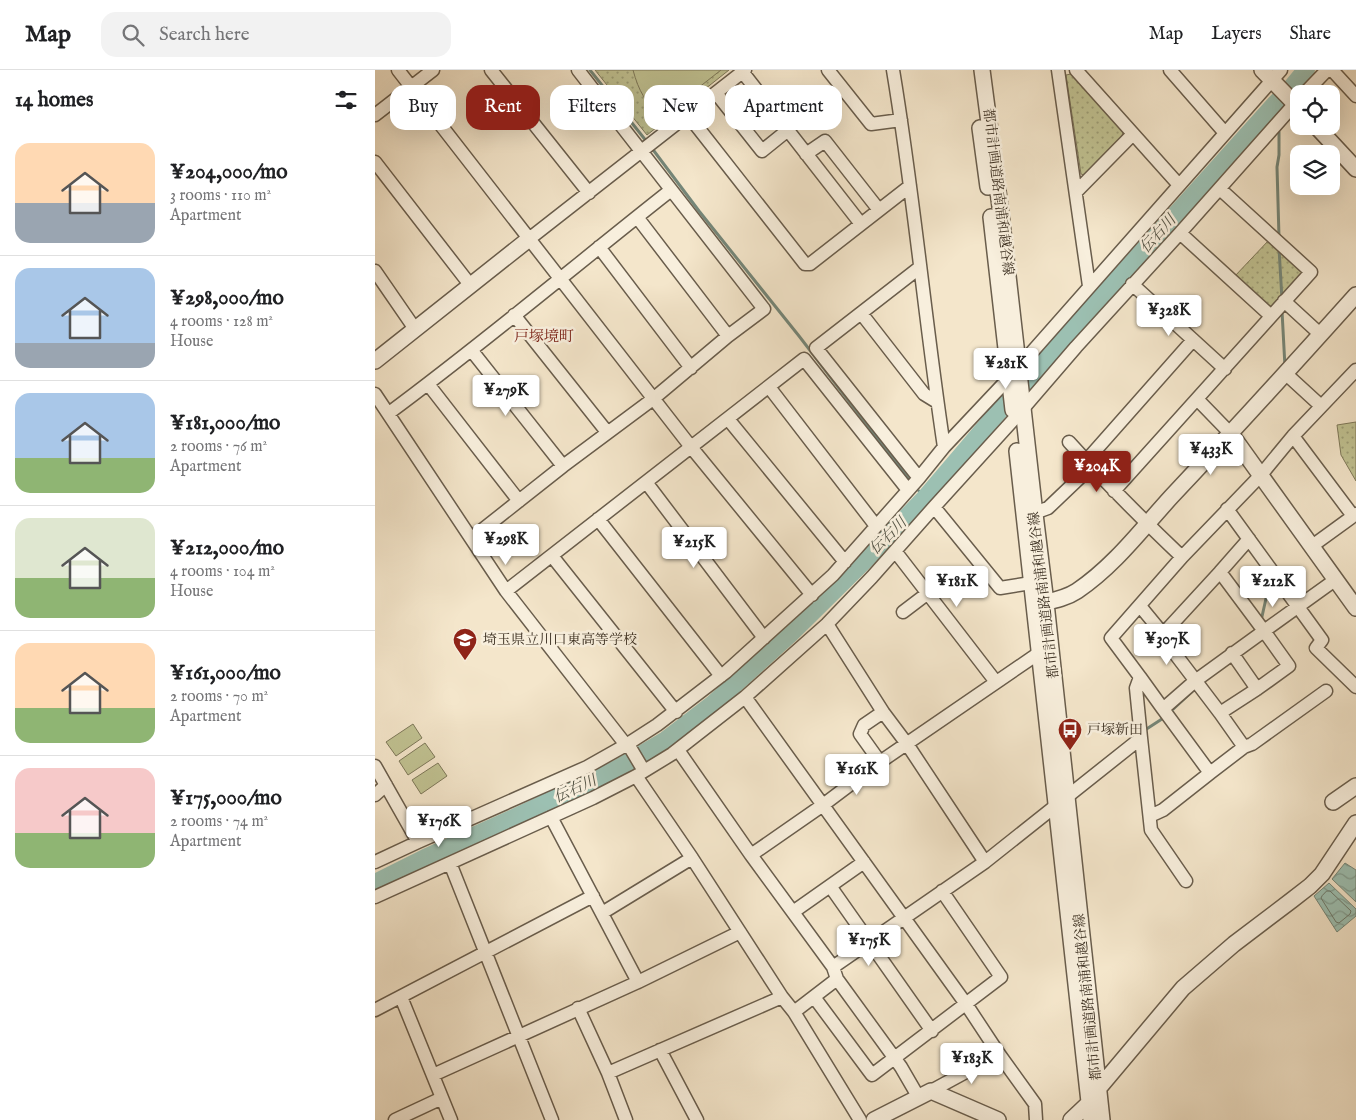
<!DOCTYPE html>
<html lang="en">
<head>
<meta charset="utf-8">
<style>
  :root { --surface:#fff; --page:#f2f2f2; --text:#202124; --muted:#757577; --line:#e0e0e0; --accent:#8f2418 }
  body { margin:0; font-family:"IM FELL English","Noto Serif JP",serif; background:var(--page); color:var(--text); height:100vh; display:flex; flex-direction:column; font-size:19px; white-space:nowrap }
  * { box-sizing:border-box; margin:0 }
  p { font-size:16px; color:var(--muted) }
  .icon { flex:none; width:28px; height:28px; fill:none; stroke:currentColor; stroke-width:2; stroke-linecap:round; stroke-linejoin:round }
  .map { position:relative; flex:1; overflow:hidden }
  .details { display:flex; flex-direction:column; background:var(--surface); width:375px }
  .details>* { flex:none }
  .banner { position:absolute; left:15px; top:15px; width:475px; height:45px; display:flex; gap:10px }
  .tools { position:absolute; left:915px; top:15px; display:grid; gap:10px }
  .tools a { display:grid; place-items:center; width:50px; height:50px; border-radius:10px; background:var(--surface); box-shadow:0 5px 20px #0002; font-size:25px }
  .price { position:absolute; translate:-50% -42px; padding:0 11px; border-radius:5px; background:#fff; color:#222; font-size:16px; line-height:32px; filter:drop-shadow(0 1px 2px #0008) }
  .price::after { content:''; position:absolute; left:50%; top:30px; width:15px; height:11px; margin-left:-8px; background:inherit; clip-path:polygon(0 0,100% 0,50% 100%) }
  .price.current { background:var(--accent); color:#fff }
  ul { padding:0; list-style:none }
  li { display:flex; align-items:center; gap:15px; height:125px; padding:0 15px }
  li+li { border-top:1px solid var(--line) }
  li span { display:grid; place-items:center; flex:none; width:140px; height:100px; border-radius:15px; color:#555 }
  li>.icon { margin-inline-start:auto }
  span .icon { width:60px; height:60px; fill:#fffc; stroke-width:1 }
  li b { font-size:21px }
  h2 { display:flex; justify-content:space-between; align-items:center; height:60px; padding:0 15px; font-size:21px }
  .tag { padding:0 18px; border-radius:15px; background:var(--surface); box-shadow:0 5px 20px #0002; font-size:18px; line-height:45px }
  .tag.current { background:var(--accent); color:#fff }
  header { display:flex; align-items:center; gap:30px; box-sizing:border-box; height:70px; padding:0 25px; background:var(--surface); border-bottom:1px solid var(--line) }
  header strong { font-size:24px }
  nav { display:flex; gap:28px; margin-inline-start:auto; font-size:18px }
  .search { width:350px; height:45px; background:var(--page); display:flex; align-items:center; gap:12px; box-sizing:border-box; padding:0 18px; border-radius:15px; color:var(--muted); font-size:19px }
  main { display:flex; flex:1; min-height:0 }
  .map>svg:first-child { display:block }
  .green { fill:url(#green-dots); stroke:#7e795a }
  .pitch { fill:#c1c393; stroke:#7e795a }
  .water { fill:url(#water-waves); stroke:#758678 }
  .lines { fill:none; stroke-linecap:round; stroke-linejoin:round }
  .shore { stroke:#6c786a; stroke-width:1 }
  .stream { stroke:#758678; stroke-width:3 }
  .river { stroke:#9cc0b2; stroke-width:18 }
  .minor-casing { stroke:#695d4c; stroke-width:15 }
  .tertiary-casing { stroke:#695d4c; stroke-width:18 }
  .minor { stroke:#f8efdd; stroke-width:12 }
  .tertiary { stroke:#f8efdd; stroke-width:15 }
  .labels { text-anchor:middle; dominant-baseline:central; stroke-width:5; stroke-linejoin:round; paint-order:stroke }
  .street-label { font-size:14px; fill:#3b2f21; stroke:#f8efdd }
  .poi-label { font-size:14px; fill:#3b2f21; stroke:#f8efdd; text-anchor:start }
  .water-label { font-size:15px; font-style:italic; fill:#535345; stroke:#f8efdd }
  .neighbourhood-label { font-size:15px; fill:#7a1f14; stroke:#f8efdd }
</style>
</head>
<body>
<header>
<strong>Map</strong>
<div class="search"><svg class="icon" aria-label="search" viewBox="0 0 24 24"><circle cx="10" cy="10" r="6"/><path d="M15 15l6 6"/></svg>Search here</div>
<nav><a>Map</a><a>Layers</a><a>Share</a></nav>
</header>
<main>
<section class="details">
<h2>14 homes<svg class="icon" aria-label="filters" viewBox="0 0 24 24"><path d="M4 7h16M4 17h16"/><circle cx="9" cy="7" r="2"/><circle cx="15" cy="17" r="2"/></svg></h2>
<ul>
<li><span style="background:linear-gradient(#ffd9b3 60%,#9aa5b1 0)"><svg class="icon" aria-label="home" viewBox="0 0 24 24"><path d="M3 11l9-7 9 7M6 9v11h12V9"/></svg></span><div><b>¥204,000/mo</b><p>3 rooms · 110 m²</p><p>Apartment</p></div></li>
<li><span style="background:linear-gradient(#a9c7e8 75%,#9aa5b1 0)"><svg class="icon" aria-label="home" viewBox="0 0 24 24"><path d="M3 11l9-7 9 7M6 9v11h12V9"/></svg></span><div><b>¥298,000/mo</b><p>4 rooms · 128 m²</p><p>House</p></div></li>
<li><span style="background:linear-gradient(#a9c7e8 65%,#8fb573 0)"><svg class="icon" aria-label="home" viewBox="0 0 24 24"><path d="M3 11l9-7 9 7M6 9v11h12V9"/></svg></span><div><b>¥181,000/mo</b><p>2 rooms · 76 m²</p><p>Apartment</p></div></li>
<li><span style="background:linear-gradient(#dfe7d0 60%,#8fb573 0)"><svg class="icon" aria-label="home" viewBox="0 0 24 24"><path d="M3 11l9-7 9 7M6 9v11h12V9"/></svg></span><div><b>¥212,000/mo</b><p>4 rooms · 104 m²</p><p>House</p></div></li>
<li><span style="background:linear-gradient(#ffd9b3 65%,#8fb573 0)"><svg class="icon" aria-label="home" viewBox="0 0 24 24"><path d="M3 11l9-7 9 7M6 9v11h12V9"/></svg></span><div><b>¥161,000/mo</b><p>2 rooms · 70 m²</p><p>Apartment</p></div></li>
<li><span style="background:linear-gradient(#f6c9c9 65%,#8fb573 0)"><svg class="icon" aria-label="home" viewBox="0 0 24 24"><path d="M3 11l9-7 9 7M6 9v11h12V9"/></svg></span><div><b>¥175,000/mo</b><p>2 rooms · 74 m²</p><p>Apartment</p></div></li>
</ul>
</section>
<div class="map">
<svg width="981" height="1050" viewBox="0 0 981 1050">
  <defs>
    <pattern id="green-dots" width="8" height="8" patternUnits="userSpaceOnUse" patternTransform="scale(1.25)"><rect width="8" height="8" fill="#c1c393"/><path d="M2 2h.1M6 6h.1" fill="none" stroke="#9e9f78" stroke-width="1.8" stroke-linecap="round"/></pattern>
    <pattern id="water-waves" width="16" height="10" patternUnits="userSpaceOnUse" patternTransform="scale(1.25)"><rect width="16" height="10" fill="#9cc0b2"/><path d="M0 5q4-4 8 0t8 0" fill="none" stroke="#809c90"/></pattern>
  </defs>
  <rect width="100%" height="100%" fill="#f4e6cb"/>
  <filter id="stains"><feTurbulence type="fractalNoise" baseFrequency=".004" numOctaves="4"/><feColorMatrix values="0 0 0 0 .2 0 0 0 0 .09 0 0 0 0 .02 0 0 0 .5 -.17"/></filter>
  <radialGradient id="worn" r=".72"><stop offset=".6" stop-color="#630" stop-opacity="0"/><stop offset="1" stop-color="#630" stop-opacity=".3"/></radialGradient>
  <!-- green -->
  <path class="green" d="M220 0H354L272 65Z
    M696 4 748 62 747 66 711 106 706 104 691 5Z
    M894 170 926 199 927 207 899 236 893 237 859 207Z
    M981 352V411L966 385 962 355Z"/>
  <!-- pitch -->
  <path class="pitch" d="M258 0H346L286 47C270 31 264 22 258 0Z
    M38 654 47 668 21 686 11 672Z
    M50 673 60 687 33 705 24 691Z
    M63 693 72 706 46 724 37 710Z"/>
  <!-- water -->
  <path class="water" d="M970 793 981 800V832L957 809Z
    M954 813 981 839V846L962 862 939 826Z"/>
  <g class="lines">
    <!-- shore -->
    <path class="shore" d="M952 821H955L976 841 975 844 964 853 961 852 946 828 947 826Z"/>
    <!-- stream -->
    <path class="stream" d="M215 0 272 72
      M891 46 898 55
      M902 59 904 62V85L902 97 904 167
      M276 77 324 141 424 266 536 412
      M904 178 907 230
      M907 241 910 297
      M544 421 550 428
      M886 551 894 515
      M794 643 821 618
      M770 660 790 647"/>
    <!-- river -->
    <path class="river" d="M0 813 50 788 141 747 242 699 291 670 338 634 415 564 491 489 550 428 625 340 901 33 917 17 931 0"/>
    <defs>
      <path id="minor" d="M23 0 316 377 437 525
        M116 0 214 123
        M366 0 486 154
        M453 0 496 54 526 50
        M518 0C539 125 550 252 569 377
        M683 0 714 216
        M701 0 804 115
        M795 0 850 63
        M957 0 981 26
        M341 23 387 81 413 60
        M929 24 952 0
        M0 45 58 0
        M313 45 430 194H435L535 116
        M431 84 450 71 504 140
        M0 92 96 216
        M701 122 758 64
        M262 147 353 266
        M805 163 896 246
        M154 169 370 0
        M224 177 316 298
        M0 201 40 259
        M757 214 850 299
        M909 231 945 264
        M486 243 549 324 562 332
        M139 245 232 362
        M97 281 188 396
        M910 303 946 336
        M53 314 144 431
        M394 317 501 456
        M0 324 131 521 251 675
        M822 329 856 364
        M14 343C110 272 202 194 296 120
        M353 349 470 492
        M918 366 978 446
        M694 372C730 412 768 450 807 487
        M711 391 818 270
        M544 408 441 278 544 198
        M271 412 389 568
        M739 421 936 202 845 119
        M559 437 625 518 656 513
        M852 439 947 570 941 578 981 617
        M651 446 673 438 716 397
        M223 449 346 606
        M97 468 188 396 278 329 353 266 389 239 203 0
        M937 476 981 444
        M520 481 621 612
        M177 486 301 642
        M131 521 429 289 533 420
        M765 536 788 564 845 502
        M528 542 553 523
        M452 554 508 642 532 674 610 792
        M788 564 801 585 845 643 869 677
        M857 583 882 619
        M765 607 788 639 820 611 889 561 845 502 874 469
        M370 627 591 934 624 984 660 1034 661 1050
        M788 639 835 703 869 677 877 674 951 621
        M845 643 882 619 914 596 889 561 960 510
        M766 668 776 760 811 811
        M253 674 269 701
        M303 680 376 785
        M505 692 485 664 489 655 508 642
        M0 696 43 772
        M261 706 317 788 407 927 419 942 485 1050
        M0 725 11 715
        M775 746 788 740 835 703
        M176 747 263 912
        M0 792 43 772 212 697 251 675 282 655 351 602 458 505 544 408 569 377 634 308 906 0
        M75 793 177 1050
        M455 816 557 961
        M0 827 218 728 261 706 297 684 370 627 452 554 497 507 559 437 639 349 701 277 805 163 924 29
        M418 842 489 792
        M227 843 317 788
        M458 897 376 785 448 735 505 692 664 583
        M462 909 526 997 544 1028
        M26 927 76 1050
        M439 927 497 1005 626 907 567 821
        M203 938 233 1003 251 1050
        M0 940 218 826
        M419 942 462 909 458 897 610 792 766 668 761 618 765 607 736 568 807 487 885 406 918 366 981 300
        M285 980 322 1050
        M233 1003 407 927
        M58 1005 263 912 365 862
        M556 1021 624 984
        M20 1050 67 1028"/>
      <path id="tertiary" d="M607 0 626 144 660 444 671 533 727 1050
        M887 0 924 38
        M941 56 981 99
        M605 58 613 117
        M616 147 638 340
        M0 291 154 169
        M856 364 981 538
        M642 381 716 1050
        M663 534C676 531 690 529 702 521 739 496 766 460 796 427 858 361 920 293 981 225
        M958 732 981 716
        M499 1050 556 1021 623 1050
        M696 1050 714 1033 724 1018 808 918 859 874 917 830 935 816 947 804 981 753"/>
    </defs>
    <!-- minor casing -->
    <use href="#minor" class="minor-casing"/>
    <!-- tertiary casing -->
    <use href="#tertiary" class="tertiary-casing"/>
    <!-- minor -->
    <use href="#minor" class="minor"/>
    <!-- tertiary -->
    <use href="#tertiary" class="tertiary"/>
  </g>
  <!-- icons -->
  <defs>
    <symbol id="school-pin" viewBox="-11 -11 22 30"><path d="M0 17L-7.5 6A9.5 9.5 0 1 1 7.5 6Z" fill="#8f2418" stroke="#f8efdd"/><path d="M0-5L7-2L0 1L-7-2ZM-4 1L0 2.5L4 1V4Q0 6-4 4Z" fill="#fff"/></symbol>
    <symbol id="bus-pin" viewBox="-11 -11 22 30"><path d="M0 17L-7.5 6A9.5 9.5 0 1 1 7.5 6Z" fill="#8f2418" stroke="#f8efdd"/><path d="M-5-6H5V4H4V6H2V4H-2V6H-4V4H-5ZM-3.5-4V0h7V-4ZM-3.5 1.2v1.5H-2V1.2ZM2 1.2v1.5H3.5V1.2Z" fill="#fff"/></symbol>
  </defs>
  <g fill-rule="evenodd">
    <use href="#school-pin" x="76" y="556" width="28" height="38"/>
    <use href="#bus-pin" x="681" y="646" width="28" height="38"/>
  </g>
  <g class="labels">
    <!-- street labels -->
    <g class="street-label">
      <text transform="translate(623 122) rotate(83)">都市計画道路南浦和越谷線</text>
      <text transform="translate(669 525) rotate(-97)">都市計画道路南浦和越谷線</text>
      <text transform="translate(713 927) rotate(-96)">都市計画道路南浦和越谷線</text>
    </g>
    <!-- poi labels -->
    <g class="poi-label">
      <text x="108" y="570">埼玉県立川口東高等学校</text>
      <text x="712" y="660">戸塚新田</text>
    </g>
    <!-- water labels -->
    <g class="water-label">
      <text transform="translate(783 164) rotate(-48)">伝右川</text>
      <text transform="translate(513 466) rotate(-45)">伝右川</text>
      <text transform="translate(200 719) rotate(-25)">伝右川</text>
    </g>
    <!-- neighbourhood labels -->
    <g class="neighbourhood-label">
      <text x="169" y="266">戸塚境町</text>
    </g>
  </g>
  <rect width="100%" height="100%" filter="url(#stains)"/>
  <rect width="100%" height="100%" fill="url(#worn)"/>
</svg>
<div class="tools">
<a><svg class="icon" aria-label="locate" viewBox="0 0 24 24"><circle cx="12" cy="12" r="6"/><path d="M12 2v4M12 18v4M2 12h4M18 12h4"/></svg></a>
<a><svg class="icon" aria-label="layers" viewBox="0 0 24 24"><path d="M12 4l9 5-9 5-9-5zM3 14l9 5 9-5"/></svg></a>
</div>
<b class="price" style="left:794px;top:267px">¥328K</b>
<b class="price" style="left:631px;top:320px">¥281K</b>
<b class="price" style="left:131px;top:347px">¥279K</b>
<b class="price" style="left:836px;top:406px">¥433K</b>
<b class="price current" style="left:722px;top:423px">¥204K</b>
<b class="price" style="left:131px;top:496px">¥298K</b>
<b class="price" style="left:319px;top:499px">¥215K</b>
<b class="price" style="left:582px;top:538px">¥181K</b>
<b class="price" style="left:898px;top:538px">¥212K</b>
<b class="price" style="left:792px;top:596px">¥307K</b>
<b class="price" style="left:482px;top:726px">¥161K</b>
<b class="price" style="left:64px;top:778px">¥176K</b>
<b class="price" style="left:494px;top:897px">¥175K</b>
<b class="price" style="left:597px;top:1015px">¥183K</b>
<div class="banner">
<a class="tag">Buy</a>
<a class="tag current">Rent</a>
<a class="tag">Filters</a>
<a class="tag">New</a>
<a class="tag">Apartment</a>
</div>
</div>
</main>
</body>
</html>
